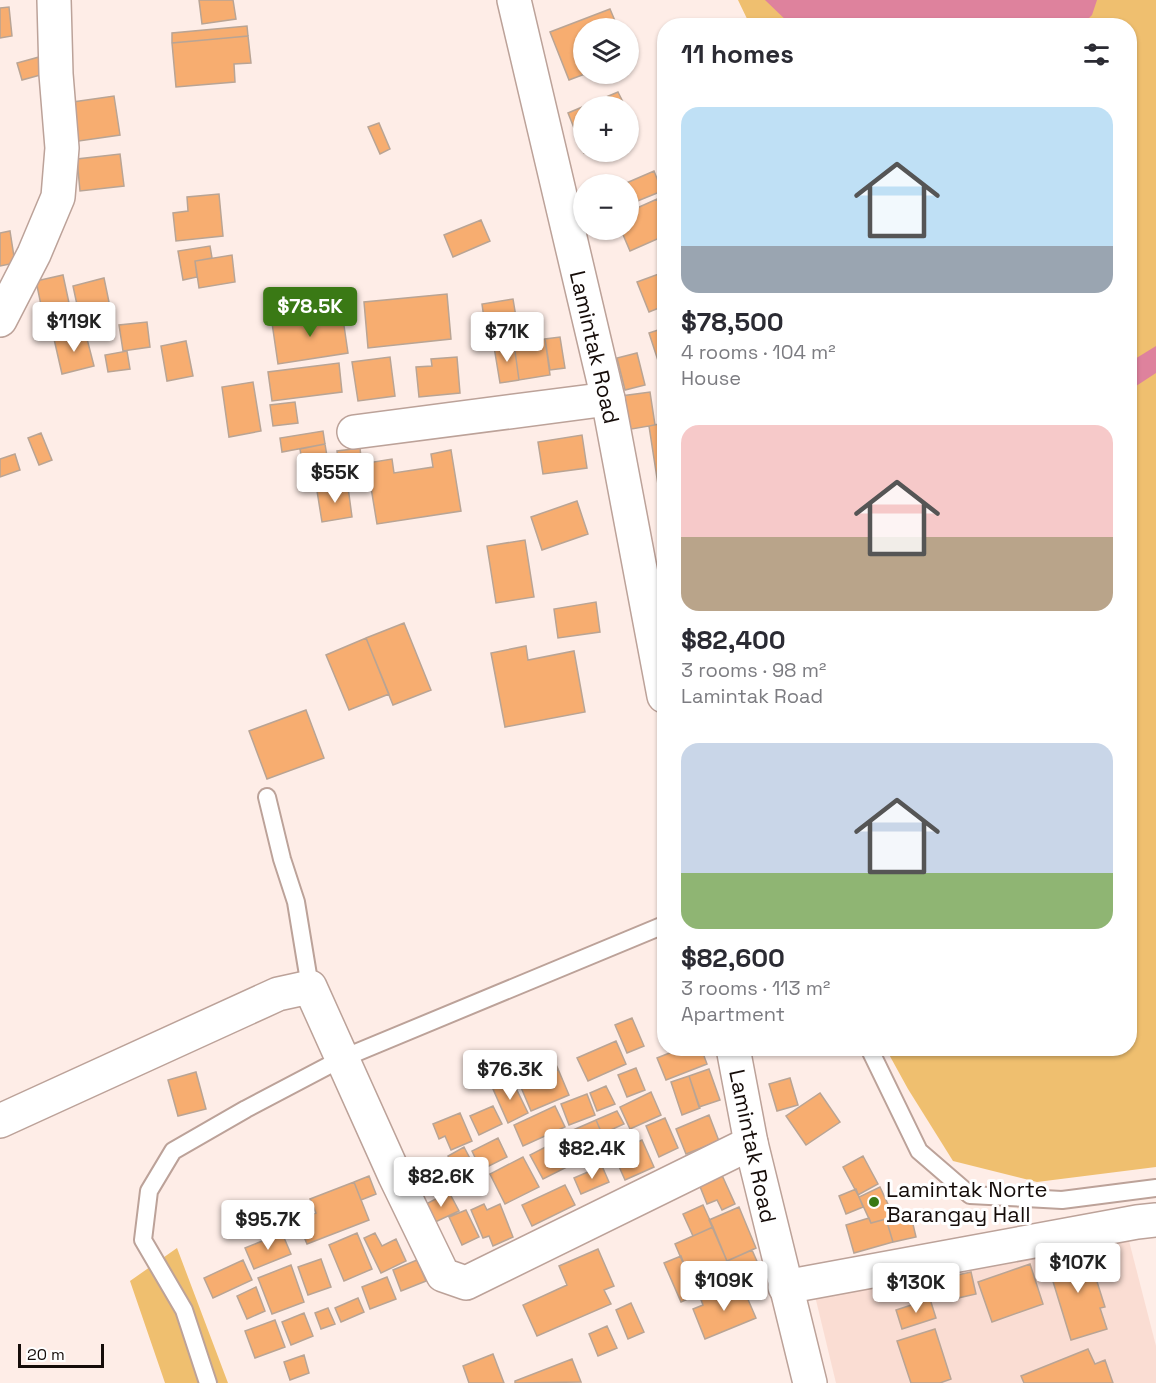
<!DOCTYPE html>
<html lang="en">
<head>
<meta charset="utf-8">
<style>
  :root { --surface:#fff; --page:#f2f2f3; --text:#2b2b33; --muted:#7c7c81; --accent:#3a7915 }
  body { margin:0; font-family:"Space Grotesk",sans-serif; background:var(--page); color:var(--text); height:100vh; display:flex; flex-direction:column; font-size:22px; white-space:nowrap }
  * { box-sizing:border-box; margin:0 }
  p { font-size:20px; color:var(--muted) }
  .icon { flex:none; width:33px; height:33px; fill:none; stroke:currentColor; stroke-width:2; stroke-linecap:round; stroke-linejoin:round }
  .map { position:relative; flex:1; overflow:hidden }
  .sheet { position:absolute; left:657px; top:18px; width:480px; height:1038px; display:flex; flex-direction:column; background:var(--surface); border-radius:24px; box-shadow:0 2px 4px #0004 }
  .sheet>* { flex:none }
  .buttons { position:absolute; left:573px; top:18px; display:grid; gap:12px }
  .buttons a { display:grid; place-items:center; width:66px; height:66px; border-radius:50%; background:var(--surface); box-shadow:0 2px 4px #0004; font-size:30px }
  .scale { position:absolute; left:18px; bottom:15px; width:86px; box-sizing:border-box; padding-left:6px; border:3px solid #150c09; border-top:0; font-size:16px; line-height:21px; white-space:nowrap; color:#150c09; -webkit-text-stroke:4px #fff; paint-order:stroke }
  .price { position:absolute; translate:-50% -51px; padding:0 14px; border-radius:6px; background:#fff; color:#222; font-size:20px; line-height:39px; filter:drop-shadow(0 2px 3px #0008) }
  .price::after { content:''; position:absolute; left:50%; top:36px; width:18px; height:14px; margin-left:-9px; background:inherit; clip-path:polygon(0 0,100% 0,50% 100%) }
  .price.selected { background:var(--accent); color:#fff }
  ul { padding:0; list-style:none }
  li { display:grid; align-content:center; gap:12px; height:318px; padding:0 24px }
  li span { display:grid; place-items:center; height:186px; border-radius:18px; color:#555 }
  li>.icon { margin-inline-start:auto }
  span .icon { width:108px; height:108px; fill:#fffc; stroke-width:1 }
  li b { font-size:26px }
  h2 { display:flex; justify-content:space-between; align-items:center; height:72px; padding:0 24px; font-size:26px }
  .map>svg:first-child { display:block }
  .built { fill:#faddd3 }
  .green { fill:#efbf6f }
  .water { fill:#de829d }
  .building { fill:#f7ad70; stroke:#b9a494; stroke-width:1.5 }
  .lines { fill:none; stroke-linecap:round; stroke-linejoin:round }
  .lane-casing { stroke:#bca299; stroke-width:20 }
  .street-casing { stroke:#bca299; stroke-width:36 }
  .secondary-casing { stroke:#bca299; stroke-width:36 }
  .lane { stroke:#fff; stroke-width:16 }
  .street { stroke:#fff; stroke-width:33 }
  .secondary { stroke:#fff; stroke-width:33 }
  .poi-dot { fill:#3a7915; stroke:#fff; stroke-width:2 }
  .labels { text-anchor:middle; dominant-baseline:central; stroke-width:6; stroke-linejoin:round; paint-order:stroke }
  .street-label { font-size:22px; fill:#150c09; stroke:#fff }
  .poi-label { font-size:22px; fill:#150c09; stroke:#fff; text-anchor:start }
</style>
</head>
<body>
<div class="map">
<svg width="1156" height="1383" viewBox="0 0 1156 1383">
  <rect width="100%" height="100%" fill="#feede7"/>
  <!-- built -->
  <path class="built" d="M1128 1237 1156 1346V1383H836L815 1296Z"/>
  <!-- green -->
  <path class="green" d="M738 0H1156V1167L1037 1182 953 1161 908 1089 886 1049 1130 1048V26L750 25Z
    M177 1248 228 1383H165L130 1281Z"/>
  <!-- water -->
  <path class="water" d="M765 0H1097L1092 15 1081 26 1021 25 1007 18 950 26 791 25Z
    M1156 346V373L1130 390V362Z"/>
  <!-- building -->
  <path class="building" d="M199 0H233L236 19 202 24Z
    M9 7 12 36 0 38V8Z
    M610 9 618 28H584L585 74 569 80 550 32Z
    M247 26 248 36 172 43V33Z
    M248 36 251 63 234 64 235 82 176 87 172 43Z
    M39 57 44 74 22 80 17 63Z
    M618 92 625 106H584V152H587L584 153 568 113Z
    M114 96 120 135 72 142 66 103Z
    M379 123 390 149 380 154 368 127Z
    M120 154 124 186 80 191 77 159Z
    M654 171 662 191 628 205V184H624Z
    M219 194 223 236 176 241 173 213 188 211 187 197Z
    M657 199 664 215V236L630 251 621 230H628V212Z
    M481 220 490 241 453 257 444 235Z
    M10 231 15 263 0 266V233Z
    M210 246 212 258 195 261 197 277 183 280 178 251Z
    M232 255 235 282 199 288 195 261Z
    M664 272V306L649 312 637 282Z
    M63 275 69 303 60 305 63 319 45 324 36 281Z
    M104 278 110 307 79 314 73 286Z
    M447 294 451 339 368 348 364 302Z
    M513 299 519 335 487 340 482 304Z
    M342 312 348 353 278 364 272 323Z
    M147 322 150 347 123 351 119 325Z
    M664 328V379L649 333Z
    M85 331 94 366 62 374 54 339Z
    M560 337 565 368 550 370 545 339Z
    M545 339 550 375 519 380 514 344Z
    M186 341 193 376 167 381 161 346Z
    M514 344 519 380 500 383 494 347Z
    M127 351 130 369 108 372 105 355Z
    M637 353 645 385 625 390 617 358Z
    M390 357 395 396 358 401 352 362Z
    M457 357 460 393 419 397 416 367 432 366 431 359Z
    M339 363 342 392 272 401 268 372Z
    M253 382 261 431 229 437 222 387Z
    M650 392 655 425 626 430 621 396Z
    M295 402 298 423 273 426 270 405Z
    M664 423V490L659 491 649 426Z
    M323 431 325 444 282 452 280 438Z
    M41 433 52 460 39 465 28 438Z
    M582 435 587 468 543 474 538 442Z
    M325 444 331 481 306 485 300 449Z
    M360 448 363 476 340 478 337 451Z
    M451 450 461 511 377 524 367 463 392 459 394 473 433 467 431 454Z
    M15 454 20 470 0 477V459Z
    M348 487 352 517 322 522 317 491Z
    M577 501 588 534 542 550 531 517Z
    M525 540 534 597 496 603 487 546Z
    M596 602 600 632 558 638 554 609Z
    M404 623 431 690 393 705 366 638Z
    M366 638 389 694 349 710 326 655Z
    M526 646 528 660 574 651 585 712 505 727 491 653Z
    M306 710 324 758 267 779 249 731Z
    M632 1018 644 1046 627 1053 615 1025Z
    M616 1041 626 1064 588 1081 577 1058Z
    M682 1048H701L707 1064 666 1080 657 1058Z
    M552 1056 558 1069 538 1078 532 1065Z
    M532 1065 538 1078 558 1069 569 1095 531 1111 515 1073Z
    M636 1068 645 1090 627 1097 618 1075Z
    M709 1069 720 1100 699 1107 689 1076Z
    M196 1072 206 1109 178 1116 168 1080Z
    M689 1076 700 1108 682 1115 671 1082Z
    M790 1078 798 1105 777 1111 769 1084Z
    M512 1080 528 1113 508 1123 493 1089Z
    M606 1086 615 1104 597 1111 590 1093Z
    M651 1092 661 1115 630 1129 620 1107Z
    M820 1093 840 1122 806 1145 786 1116Z
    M587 1094 595 1115 569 1125 561 1104Z
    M493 1106 502 1124 479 1135 470 1116Z
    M555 1106 565 1127 523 1146 514 1125Z
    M617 1111 624 1124 602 1134 596 1120Z
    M460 1113 472 1141 451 1150 445 1136 439 1139 433 1124Z
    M709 1115 719 1141 686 1154 676 1129Z
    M665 1118 678 1148 659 1157 646 1126Z
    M596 1120 607 1145 575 1159 564 1134Z
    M498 1138 507 1157 481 1170 472 1151Z
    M559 1140 571 1165 543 1179 530 1155Z
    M642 1140 654 1167 625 1180 613 1153Z
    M464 1147 475 1168 459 1177 448 1156Z
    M863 1156 878 1184 858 1195 843 1167Z
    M523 1157 539 1187 505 1204 490 1174Z
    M442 1160 453 1185 430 1195 419 1170Z
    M602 1166 609 1182 581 1194 574 1178Z
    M721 1173 735 1204 722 1210 717 1200 707 1204 699 1184Z
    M369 1176 376 1194 361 1200 354 1182Z
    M354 1182 369 1220 307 1244 297 1220 316 1213 310 1199Z
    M565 1185 575 1205 532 1226 522 1205Z
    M880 1187 893 1215 886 1219 871 1223 859 1197Z
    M856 1189 863 1207 846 1214 839 1196Z
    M449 1192 459 1211 433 1223 424 1205Z
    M484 1204 487 1210 500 1204 513 1237 493 1246 489 1236 483 1238 471 1210Z
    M703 1205 713 1227 693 1236 683 1214Z
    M739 1207 756 1248 727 1261 709 1220Z
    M466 1210 479 1237 462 1245 449 1217Z
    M911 1216 916 1237 893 1242 887 1222Z
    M869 1218 871 1223 886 1219 893 1242 854 1253 846 1225Z
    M713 1227 727 1261 689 1277 675 1244Z
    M282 1233 291 1254 254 1269 245 1248Z
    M357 1233 372 1269 344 1281 329 1245Z
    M375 1233 382 1246 396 1239 406 1261 381 1273 364 1238Z
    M598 1249 614 1286 604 1290 611 1304 537 1336 523 1305 567 1285 559 1266Z
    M752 1250 763 1275 738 1286 727 1261Z
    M1087 1250 1105 1307 1100 1308 1107 1329 1071 1340 1047 1262Z
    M681 1256 689 1277 727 1261 734 1279 681 1302 664 1263Z
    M321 1259 331 1287 308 1295 298 1267Z
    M243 1260 252 1280 213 1298 204 1278Z
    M417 1260 426 1281 401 1291 393 1270Z
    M1030 1264 1043 1304 992 1322 978 1282Z
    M291 1265 304 1302 272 1314 258 1278Z
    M971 1272 976 1294 958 1298 953 1276Z
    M387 1277 396 1299 370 1309 362 1287Z
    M732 1286 734 1292 743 1288 756 1318 705 1339 693 1309 703 1305 701 1300Z
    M256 1287 265 1311 247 1319 237 1296Z
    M358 1298 364 1312 341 1322 335 1308Z
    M930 1299 936 1318 902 1329 896 1310Z
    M631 1303 644 1332 628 1339 616 1310Z
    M328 1308 335 1324 321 1329 315 1313Z
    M304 1313 313 1336 291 1345 282 1322Z
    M275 1320 285 1347 255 1358 245 1331Z
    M607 1326 617 1348 598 1356 589 1334Z
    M935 1329 951 1379 940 1383H911L897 1341Z
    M1088 1349 1095 1364 1105 1360 1113 1383H1024L1021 1376Z
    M493 1354 504 1383H469L463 1366Z
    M304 1355 309 1373 290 1380 284 1362Z
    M572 1359 581 1382 515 1383V1381Z"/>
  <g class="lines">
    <defs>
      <path id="lane" d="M267 797 282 859 296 902 310 987
        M869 1048 919 1151 970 1195 1062 1200 1156 1188
        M208 1383 184 1310 143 1240 149 1191 173 1151 246 1109 341 1059 664 925"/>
      <path id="street" d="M0 320 34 254 58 197 62 148 56 74 54 0
        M354 432 608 399
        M0 1121 278 994 310 987 395 1176 443 1275 466 1283 751 1143
        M785 1287 1137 1222 1156 1220"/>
      <path id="secondary" d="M514 0 608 399 664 696
        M733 1048 751 1143 810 1383"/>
    </defs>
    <!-- lane casing -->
    <use href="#lane" class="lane-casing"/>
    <!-- street casing -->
    <use href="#street" class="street-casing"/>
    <!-- secondary casing -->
    <use href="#secondary" class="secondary-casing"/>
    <!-- lane -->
    <use href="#lane" class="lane"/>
    <!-- street -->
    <use href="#street" class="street"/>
    <!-- secondary -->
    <use href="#secondary" class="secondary"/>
  </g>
  <!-- markers -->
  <circle class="poi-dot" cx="874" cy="1202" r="6"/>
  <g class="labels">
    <!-- street labels -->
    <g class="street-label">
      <text transform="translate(595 347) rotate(77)">Lamintak Road</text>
      <text transform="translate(753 1146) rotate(78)">Lamintak Road</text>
    </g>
    <!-- poi labels -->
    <g class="poi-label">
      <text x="886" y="1189">Lamintak Norte<tspan x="886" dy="25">Barangay Hall</tspan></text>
    </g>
  </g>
</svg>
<div class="buttons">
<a><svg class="icon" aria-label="layers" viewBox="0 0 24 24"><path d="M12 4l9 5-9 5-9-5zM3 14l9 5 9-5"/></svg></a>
<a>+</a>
<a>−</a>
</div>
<div class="scale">20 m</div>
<b class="price selected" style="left:310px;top:338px">$78.5K</b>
<b class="price" style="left:74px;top:353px">$119K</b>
<b class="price" style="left:507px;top:363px">$71K</b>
<b class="price" style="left:335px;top:504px">$55K</b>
<b class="price" style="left:510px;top:1101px">$76.3K</b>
<b class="price" style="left:592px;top:1180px">$82.4K</b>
<b class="price" style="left:441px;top:1208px">$82.6K</b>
<b class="price" style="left:268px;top:1251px">$95.7K</b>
<b class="price" style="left:1078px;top:1294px">$107K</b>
<b class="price" style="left:724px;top:1312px">$109K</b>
<b class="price" style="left:916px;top:1314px">$130K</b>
<section class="sheet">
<h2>11 homes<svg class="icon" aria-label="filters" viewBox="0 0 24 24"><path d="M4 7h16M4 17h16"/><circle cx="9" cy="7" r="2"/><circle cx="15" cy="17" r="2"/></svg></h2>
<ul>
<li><span style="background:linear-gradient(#bfe0f5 75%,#9aa5b1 0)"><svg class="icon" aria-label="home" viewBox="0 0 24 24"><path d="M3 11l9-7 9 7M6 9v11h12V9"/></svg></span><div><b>$78,500</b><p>4 rooms · 104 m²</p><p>House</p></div></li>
<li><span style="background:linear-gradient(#f6c9c9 60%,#b9a48a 0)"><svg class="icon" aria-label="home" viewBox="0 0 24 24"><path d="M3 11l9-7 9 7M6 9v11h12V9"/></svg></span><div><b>$82,400</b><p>3 rooms · 98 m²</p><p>Lamintak Road</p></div></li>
<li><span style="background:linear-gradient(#c9d6e8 70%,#8fb573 0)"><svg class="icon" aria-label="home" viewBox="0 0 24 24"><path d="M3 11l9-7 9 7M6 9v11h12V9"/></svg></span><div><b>$82,600</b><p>3 rooms · 113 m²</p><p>Apartment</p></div></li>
</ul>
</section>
</div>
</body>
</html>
